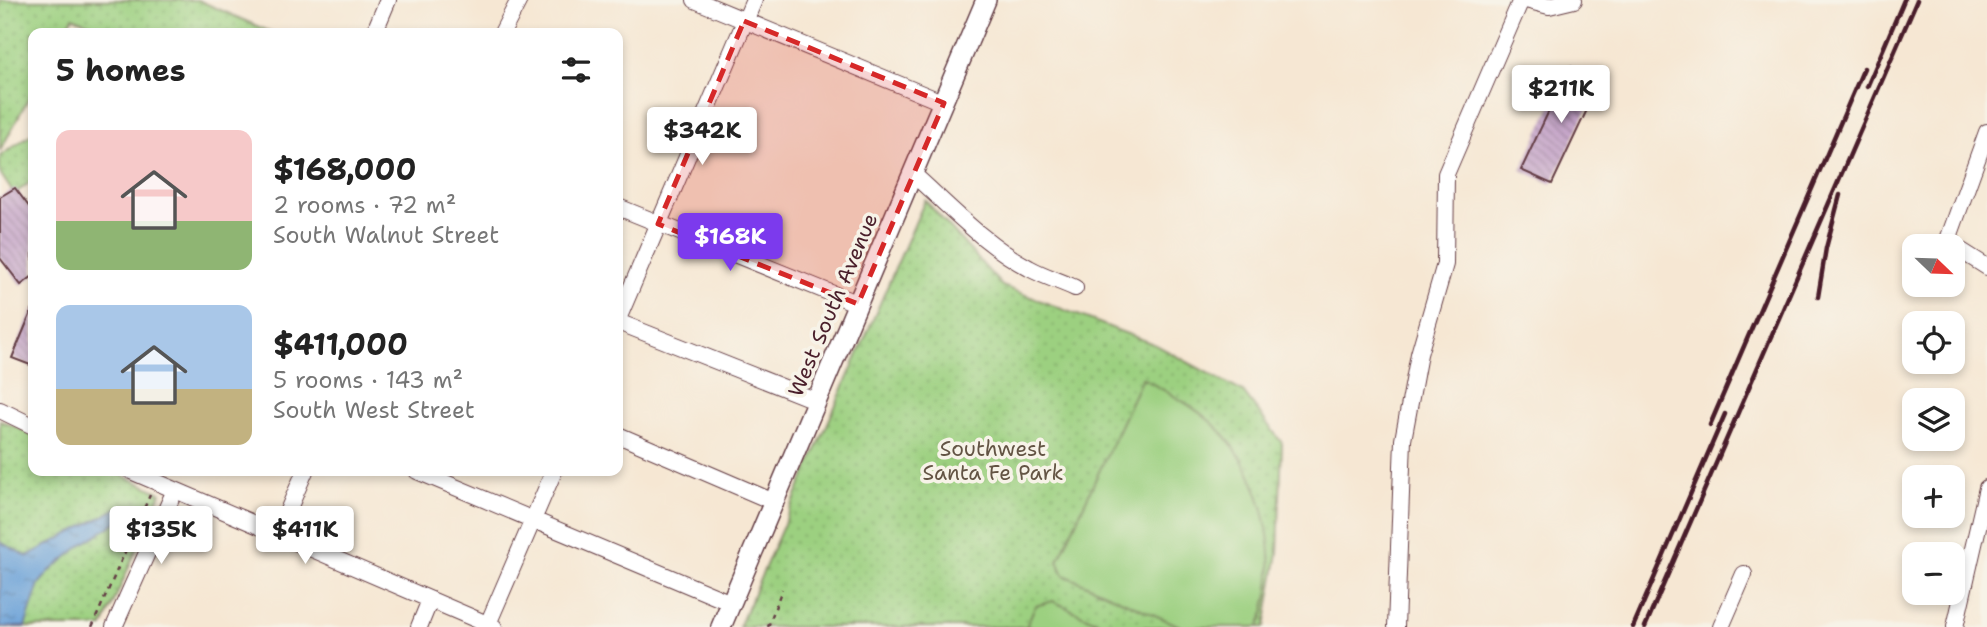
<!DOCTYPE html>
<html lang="en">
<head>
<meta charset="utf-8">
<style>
  :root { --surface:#fff; --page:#f6f6f6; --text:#222; --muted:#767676; --accent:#7c3aed }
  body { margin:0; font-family:"Shantell Sans",sans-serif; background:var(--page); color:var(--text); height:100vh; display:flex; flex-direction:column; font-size:26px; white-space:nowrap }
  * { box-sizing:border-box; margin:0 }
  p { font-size:23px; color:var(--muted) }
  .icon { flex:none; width:38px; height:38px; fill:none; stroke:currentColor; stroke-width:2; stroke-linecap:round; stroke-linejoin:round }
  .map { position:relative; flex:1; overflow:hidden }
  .drawer { position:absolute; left:28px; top:28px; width:595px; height:448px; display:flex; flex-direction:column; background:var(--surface); border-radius:14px; box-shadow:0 4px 10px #0003 }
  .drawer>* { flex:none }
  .needle { width:46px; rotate:113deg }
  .buttons { position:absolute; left:1902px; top:234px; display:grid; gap:14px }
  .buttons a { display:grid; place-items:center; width:63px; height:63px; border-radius:14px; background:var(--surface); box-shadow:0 4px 10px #0003; font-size:35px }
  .price { position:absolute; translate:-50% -60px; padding:0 16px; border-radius:7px; background:#fff; color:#222; font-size:23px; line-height:46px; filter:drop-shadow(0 2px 4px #0008) }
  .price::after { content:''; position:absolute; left:50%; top:42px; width:21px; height:16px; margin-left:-10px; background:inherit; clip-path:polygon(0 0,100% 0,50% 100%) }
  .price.current { background:var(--accent); color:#fff }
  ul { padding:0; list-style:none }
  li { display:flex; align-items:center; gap:21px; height:175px; padding:0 28px }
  li span { display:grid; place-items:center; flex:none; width:196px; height:140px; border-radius:14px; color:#555 }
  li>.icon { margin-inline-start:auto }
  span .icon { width:84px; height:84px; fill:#fffc; stroke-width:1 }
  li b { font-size:30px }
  h2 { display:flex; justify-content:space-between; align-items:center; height:84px; padding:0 28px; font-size:30px }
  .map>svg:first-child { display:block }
  .grass { fill:url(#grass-dots); stroke:#737856; stroke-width:2 }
  .pitch { fill:#9cd080; stroke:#737856; stroke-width:2 }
  .water { fill:url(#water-ripples); stroke:#5a6082; stroke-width:2 }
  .building { fill:url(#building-back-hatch) }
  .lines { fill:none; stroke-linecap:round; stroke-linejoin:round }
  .minor-casing { stroke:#643d44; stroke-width:18 }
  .major-casing { stroke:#643d44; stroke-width:22 }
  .path { stroke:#643d44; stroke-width:2.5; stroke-dasharray:5 5; stroke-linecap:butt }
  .minor { stroke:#fff; stroke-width:16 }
  .major { stroke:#fff; stroke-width:19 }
  .rail { stroke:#4a1f2b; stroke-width:4.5 }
  .marked { fill:#d62828; fill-opacity:0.2; stroke:#d62828; stroke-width:5; stroke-dasharray:14 9; stroke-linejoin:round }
  .labels { text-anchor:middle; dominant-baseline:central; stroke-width:7; stroke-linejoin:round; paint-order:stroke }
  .street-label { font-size:21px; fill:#4a1f2b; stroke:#f7f3e8 }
  .park-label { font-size:21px; fill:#635444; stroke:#f7f3e8 }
</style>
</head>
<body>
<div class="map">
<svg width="1987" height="627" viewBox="0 0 1987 627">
  <defs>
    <pattern id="grass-dots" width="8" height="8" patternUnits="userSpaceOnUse" patternTransform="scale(1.75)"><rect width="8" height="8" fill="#9cd080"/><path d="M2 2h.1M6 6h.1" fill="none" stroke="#88b26f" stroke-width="1.8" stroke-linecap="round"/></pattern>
    <pattern id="water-ripples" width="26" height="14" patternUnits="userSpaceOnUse" patternTransform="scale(1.75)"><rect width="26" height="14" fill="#6aa1d8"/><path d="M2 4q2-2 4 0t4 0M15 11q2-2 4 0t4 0" fill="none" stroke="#5983af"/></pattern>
    <pattern id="building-back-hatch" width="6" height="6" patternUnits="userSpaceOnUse" patternTransform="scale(1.75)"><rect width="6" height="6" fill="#c3a1c7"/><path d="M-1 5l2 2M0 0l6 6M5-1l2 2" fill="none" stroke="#a083a2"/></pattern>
  </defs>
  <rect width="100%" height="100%" fill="#f7f3e8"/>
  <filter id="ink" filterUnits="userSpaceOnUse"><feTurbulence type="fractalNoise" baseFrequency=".0143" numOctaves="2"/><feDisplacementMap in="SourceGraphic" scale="14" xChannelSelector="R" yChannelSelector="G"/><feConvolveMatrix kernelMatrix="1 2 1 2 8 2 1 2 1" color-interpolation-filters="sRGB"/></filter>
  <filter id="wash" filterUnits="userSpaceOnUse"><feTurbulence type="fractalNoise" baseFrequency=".00686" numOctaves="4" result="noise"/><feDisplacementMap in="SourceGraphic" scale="28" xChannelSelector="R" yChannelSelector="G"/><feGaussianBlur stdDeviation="1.57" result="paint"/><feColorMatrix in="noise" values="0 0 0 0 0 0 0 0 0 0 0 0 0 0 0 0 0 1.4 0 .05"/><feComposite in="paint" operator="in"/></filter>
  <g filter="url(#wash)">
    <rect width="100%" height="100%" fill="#f6e7d3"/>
    <!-- grass -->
    <path class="grass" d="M0 0H198L273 33H112L73 17 64 33H33V90L0 151Z
      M33 133V180L14 194 0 173V156Z
      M925 200 1002 286 1156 345 1243 392 1282 443 1278 553 1265 627H739Z
      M0 420 33 435V471H113L161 493 103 627H0Z"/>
    <!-- pitch -->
    <path class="pitch" d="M1142 378C1171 394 1204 411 1226 437 1267 488 1283 565 1259 627H1182L1064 575 1058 561Z
      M1053 601 1108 627H1026L1035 606Z"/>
    <!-- water -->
    <path class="water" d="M118 508 124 510 121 519 83 544 49 572 39 584 25 627H0V542L27 556Z"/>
    <g id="blocks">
      <!-- building -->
      <path class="building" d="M1570 66 1601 80 1552 184 1521 170Z
        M15 188 33 212V276L21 285 0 258V197Z
        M33 308V366L12 358Z"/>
    </g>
  </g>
  <g filter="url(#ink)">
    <use href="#blocks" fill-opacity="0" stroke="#643d44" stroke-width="2"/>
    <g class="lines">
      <defs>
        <path id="minor" d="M695 0 944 103
          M1526 0 1549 6 1574 0
          M374 33 388 0
          M502 33 519 0
          M1987 132 1949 237 1957 248 1987 267
          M913 174C950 207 985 245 1029 268 1043 276 1060 281 1075 288
          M618 207 858 304
          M618 319 754 0
          M618 322 817 401
          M0 410 33 426
          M618 435 774 502
          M131 471 494 627
          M417 471 731 603
          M278 534 305 471
          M488 624 554 471
          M114 627 175 490
          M419 627 430 600
          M1396 627 1403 440 1419 354 1445 264 1446 174 1521 0
          M1721 627 1744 574
          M1955 627 1987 488"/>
        <path id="major" d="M721 627 986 0"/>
      </defs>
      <!-- minor casing -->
      <use href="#minor" class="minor-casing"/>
      <!-- major casing -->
      <use href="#major" class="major-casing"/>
      <!-- path -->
      <path class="path" d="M92 627 150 495
        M768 627 782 589"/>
      <!-- minor -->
      <use href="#minor" class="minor"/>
      <!-- major -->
      <use href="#major" class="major"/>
      <!-- rail -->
      <path class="rail" d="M1867 87 1904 0
        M1818 297 1826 248 1840 195
        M1710 425 1864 68
        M1633 627 1725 414
        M1645 627 1917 0"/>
    </g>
  </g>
  <!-- marked area -->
  <path class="marked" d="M744 21 944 103 858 304 658 224Z"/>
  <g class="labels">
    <!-- street labels -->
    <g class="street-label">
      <text transform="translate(833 305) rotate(-67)">West South Avenue</text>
    </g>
    <!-- park labels -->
    <g class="park-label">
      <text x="993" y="449">Southwest<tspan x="993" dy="24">Santa Fe Park</tspan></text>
    </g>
  </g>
</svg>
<div class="buttons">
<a><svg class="needle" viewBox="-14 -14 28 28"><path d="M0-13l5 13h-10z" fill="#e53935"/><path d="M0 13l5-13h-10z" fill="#767676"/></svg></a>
<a><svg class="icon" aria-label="locate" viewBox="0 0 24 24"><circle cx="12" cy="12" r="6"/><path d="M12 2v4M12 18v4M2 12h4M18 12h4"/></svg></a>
<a><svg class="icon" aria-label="layers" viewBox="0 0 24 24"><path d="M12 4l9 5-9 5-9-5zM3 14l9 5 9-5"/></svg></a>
<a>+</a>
<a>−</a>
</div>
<b class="price" style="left:1561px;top:125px">$211K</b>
<b class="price" style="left:702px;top:167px">$342K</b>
<b class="price current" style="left:730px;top:273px">$168K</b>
<b class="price" style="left:161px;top:566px">$135K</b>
<b class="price" style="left:305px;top:566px">$411K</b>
<section class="drawer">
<h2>5 homes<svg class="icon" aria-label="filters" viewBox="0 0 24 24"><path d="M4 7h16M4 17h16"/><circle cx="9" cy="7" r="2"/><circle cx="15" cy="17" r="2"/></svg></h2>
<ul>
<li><span style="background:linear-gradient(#f6c9c9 65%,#8fb573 0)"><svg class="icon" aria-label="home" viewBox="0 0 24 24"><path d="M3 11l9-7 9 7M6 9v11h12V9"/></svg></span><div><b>$168,000</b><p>2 rooms · 72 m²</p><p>South Walnut Street</p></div></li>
<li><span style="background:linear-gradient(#a9c7e8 60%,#c2b280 0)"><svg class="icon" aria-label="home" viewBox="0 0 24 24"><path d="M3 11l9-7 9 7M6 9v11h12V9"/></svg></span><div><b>$411,000</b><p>5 rooms · 143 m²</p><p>South West Street</p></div></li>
</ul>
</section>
</div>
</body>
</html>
